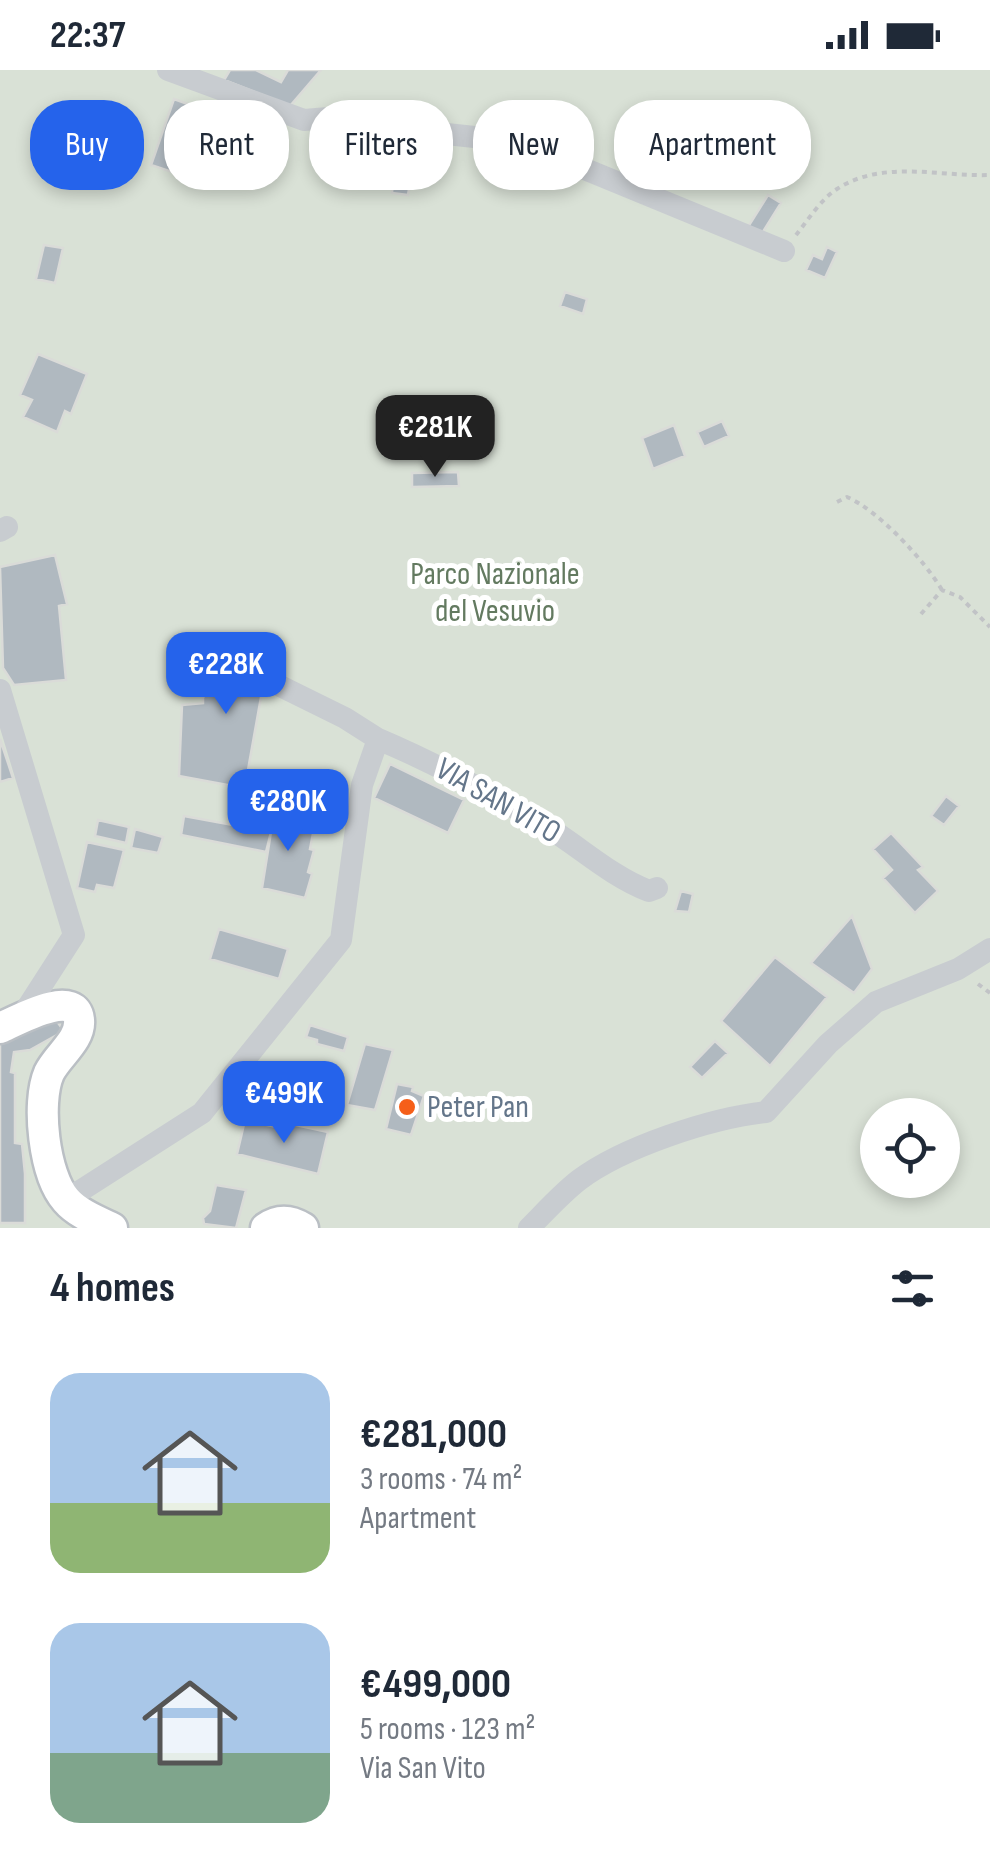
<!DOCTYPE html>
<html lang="en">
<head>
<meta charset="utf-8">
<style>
  :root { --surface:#fff; --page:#f2f2f3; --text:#1f2937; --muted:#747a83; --accent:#2563eb }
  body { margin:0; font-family:"Sofia Sans Condensed",sans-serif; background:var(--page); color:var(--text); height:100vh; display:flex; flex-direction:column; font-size:38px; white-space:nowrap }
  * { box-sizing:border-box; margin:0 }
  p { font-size:32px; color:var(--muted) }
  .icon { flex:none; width:55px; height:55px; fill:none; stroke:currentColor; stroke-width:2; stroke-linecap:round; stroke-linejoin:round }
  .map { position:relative; height:1158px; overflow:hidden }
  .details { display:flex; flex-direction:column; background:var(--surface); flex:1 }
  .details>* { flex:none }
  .hud { position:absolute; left:30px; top:30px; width:930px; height:90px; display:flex; gap:20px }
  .controls { position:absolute; left:860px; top:1028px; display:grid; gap:20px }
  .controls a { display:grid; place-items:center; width:100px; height:100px; border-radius:50%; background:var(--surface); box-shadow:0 5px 15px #0003; font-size:50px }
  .price { position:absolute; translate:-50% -85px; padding:0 22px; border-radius:20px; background:var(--accent); color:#fff; font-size:32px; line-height:65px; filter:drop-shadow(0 2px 5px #0008) }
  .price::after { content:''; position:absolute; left:50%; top:60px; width:30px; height:22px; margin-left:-15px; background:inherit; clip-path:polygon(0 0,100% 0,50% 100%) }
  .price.on { background:#222; color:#fff }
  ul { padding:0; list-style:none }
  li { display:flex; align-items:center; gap:30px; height:250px; padding:0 50px }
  li span { display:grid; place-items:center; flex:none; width:280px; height:200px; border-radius:30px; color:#555 }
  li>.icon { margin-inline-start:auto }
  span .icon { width:120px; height:120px; fill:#fffc; stroke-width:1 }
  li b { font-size:42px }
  h2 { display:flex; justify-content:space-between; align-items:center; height:120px; padding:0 50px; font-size:42px }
  .tag { padding:0 35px; border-radius:40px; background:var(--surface); box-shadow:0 5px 15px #0003; font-size:35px; line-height:90px }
  .tag.on { background:var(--accent); color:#fff }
  .status { display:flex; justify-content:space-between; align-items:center; height:70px; padding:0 50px; background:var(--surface); direction:ltr }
  .status svg { height:28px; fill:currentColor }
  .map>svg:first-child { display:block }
  .green { fill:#d9e1d6; fill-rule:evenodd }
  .building { fill:#b0b9c0; stroke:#dadbd8; stroke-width:2.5 }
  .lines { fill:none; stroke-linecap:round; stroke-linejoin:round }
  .secondary-casing { stroke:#babfc4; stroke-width:35 }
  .path { stroke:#c1c3c6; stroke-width:4; stroke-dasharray:5 5; stroke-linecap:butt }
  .street { stroke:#c8ccd0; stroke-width:22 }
  .secondary { stroke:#fff; stroke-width:30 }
  .poi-dot { fill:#f55f19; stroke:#fff; stroke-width:4 }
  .labels { text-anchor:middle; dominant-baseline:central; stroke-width:10; stroke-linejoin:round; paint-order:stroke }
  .park-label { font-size:32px; fill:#637a60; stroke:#fff }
  .street-label { font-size:32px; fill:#64768a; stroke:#fff }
  .poi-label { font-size:32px; fill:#64768a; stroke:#fff; text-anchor:start }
</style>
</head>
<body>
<div class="status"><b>22:37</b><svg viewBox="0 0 49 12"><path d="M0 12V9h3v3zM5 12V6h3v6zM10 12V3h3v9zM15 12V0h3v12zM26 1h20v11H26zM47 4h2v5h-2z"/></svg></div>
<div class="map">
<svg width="990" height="1158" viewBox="0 0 990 1158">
  <rect width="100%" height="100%" fill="#f9f9f6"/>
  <!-- green -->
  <path class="green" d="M0 0H990V1158H0ZM878 1045H942V1110H878Z"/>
  <!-- building -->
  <path class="building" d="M230 0H256L281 12 288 0H321L290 36 224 10Z
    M174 29 218 45 200 97 192 94 187 107 151 95Z
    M386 67 413 70 412 77H416L408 125 392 123 393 112 380 111Z
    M652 86 668 94 656 118 640 111Z
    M768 125 781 133 761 165 746 160Z
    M44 175 63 178 55 213 36 209Z
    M827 177 837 182 825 208 806 200 813 185 822 189Z
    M565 222 587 229 583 244 560 236Z
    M38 284 87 304 71 344 65 341 57 362 23 347 32 330 20 325Z
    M722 351 729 366 704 377 697 362Z
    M674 355 685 386 653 399 642 368Z
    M458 402 459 416 412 417V403Z
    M55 485 67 534 59 536 66 610 14 615 3 598 0 497Z
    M224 564 271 571 243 728 231 727 233 716 179 706 182 635 203 633V628L219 595Z
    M0 669 13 708 0 712Z
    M390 694 464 730 448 763 374 728Z
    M946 726 959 736 944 755 931 746Z
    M261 740 315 753 310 779 314 780 308 802 312 804 305 828 262 818 271 762 257 759Z
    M184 746 271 762 266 782 181 765Z
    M98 750 129 757 126 773 95 766Z
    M135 759 163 767 158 783 131 778Z
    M891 763 923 797 918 800 938 821 915 843 883 808 892 800 873 779Z
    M87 772 124 780 114 818 97 815 95 822 77 818Z
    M681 821 693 824 689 842 675 841Z
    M852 846 872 899 854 923 811 893Z
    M219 859 288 879 279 909 210 889Z
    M775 887 827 927 770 996 721 951Z
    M56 950 64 961 30 980 14 982 11 1002 15 1003V1073L22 1074 25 1104V1153H0V968Z
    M310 955 348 967 344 981 317 974V970L306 967Z
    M715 971 728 983 702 1008 690 997Z
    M365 974 393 980 375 1040 347 1035Z
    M397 1014 413 1017 412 1021 424 1026 411 1065 386 1059Z
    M245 1050 289 1060 291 1054 328 1062 318 1104 237 1084Z
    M216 1115 246 1120 236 1158 204 1154 203 1148 210 1141Z"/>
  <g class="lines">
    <defs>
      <path id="secondary" d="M0 958C16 951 76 917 79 950 81 970 57 986 49 1003 36 1033 44 1105 66 1130 77 1143 97 1151 112 1158
        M266 1158C279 1149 290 1150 303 1158"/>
    </defs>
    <!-- secondary casing -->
    <use href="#secondary" class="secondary-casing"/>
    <!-- path -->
    <path class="path" d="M796 165C808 150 821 129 837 119 883 89 939 107 990 105
      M837 432 847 427C878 440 925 491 942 520
      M921 544 942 520 960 527 990 557
      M978 914 990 923"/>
    <!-- street -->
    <path class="street" d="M168 0 304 50 353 46 428 62 493 69 541 81 784 181
      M0 461 7 457
      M270 611 345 648 378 669
      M0 620 74 865 20 949
      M66 1130 202 1043 341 870 362 715 378 669C435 693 490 723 544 755 579 776 610 806 649 821L657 818
      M529 1158C545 1142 561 1124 579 1110 623 1077 711 1048 766 1042L828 974 876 932 958 899 990 879"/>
    <!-- secondary -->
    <use href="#secondary" class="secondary"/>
  </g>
  <!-- markers -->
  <circle class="poi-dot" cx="407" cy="1037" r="10"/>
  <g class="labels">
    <!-- park labels -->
    <g class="park-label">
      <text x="495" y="504">Parco Nazionale<tspan x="495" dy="37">del Vesuvio</tspan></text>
    </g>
    <!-- street labels -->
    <g class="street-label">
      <text transform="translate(498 731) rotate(30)">VIA SAN VITO</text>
    </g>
    <!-- poi labels -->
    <g class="poi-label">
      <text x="427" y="1037">Peter Pan</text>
    </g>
  </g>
</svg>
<div class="controls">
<a><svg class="icon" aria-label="locate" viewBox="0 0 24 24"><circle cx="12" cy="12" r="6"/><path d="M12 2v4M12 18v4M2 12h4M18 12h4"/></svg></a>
</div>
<b class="price on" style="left:435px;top:410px">€281K</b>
<b class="price" style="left:226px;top:647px">€228K</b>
<b class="price" style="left:288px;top:784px">€280K</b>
<b class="price" style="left:284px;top:1076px">€499K</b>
<div class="hud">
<a class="tag on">Buy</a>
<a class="tag">Rent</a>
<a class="tag">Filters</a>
<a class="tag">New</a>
<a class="tag">Apartment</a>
</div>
</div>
<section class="details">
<h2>4 homes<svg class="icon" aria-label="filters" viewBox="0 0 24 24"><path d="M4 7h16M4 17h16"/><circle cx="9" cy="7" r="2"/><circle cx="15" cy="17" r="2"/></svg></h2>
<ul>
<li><span style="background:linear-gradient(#a9c7e8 65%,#8fb573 0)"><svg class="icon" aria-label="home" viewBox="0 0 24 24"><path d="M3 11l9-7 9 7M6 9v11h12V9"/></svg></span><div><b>€281,000</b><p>3 rooms · 74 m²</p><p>Apartment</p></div></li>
<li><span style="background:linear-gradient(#a9c7e8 65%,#7fa58c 0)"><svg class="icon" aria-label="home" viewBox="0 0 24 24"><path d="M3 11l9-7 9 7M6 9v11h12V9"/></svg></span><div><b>€499,000</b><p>5 rooms · 123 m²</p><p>Via San Vito</p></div></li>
</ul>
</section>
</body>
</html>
